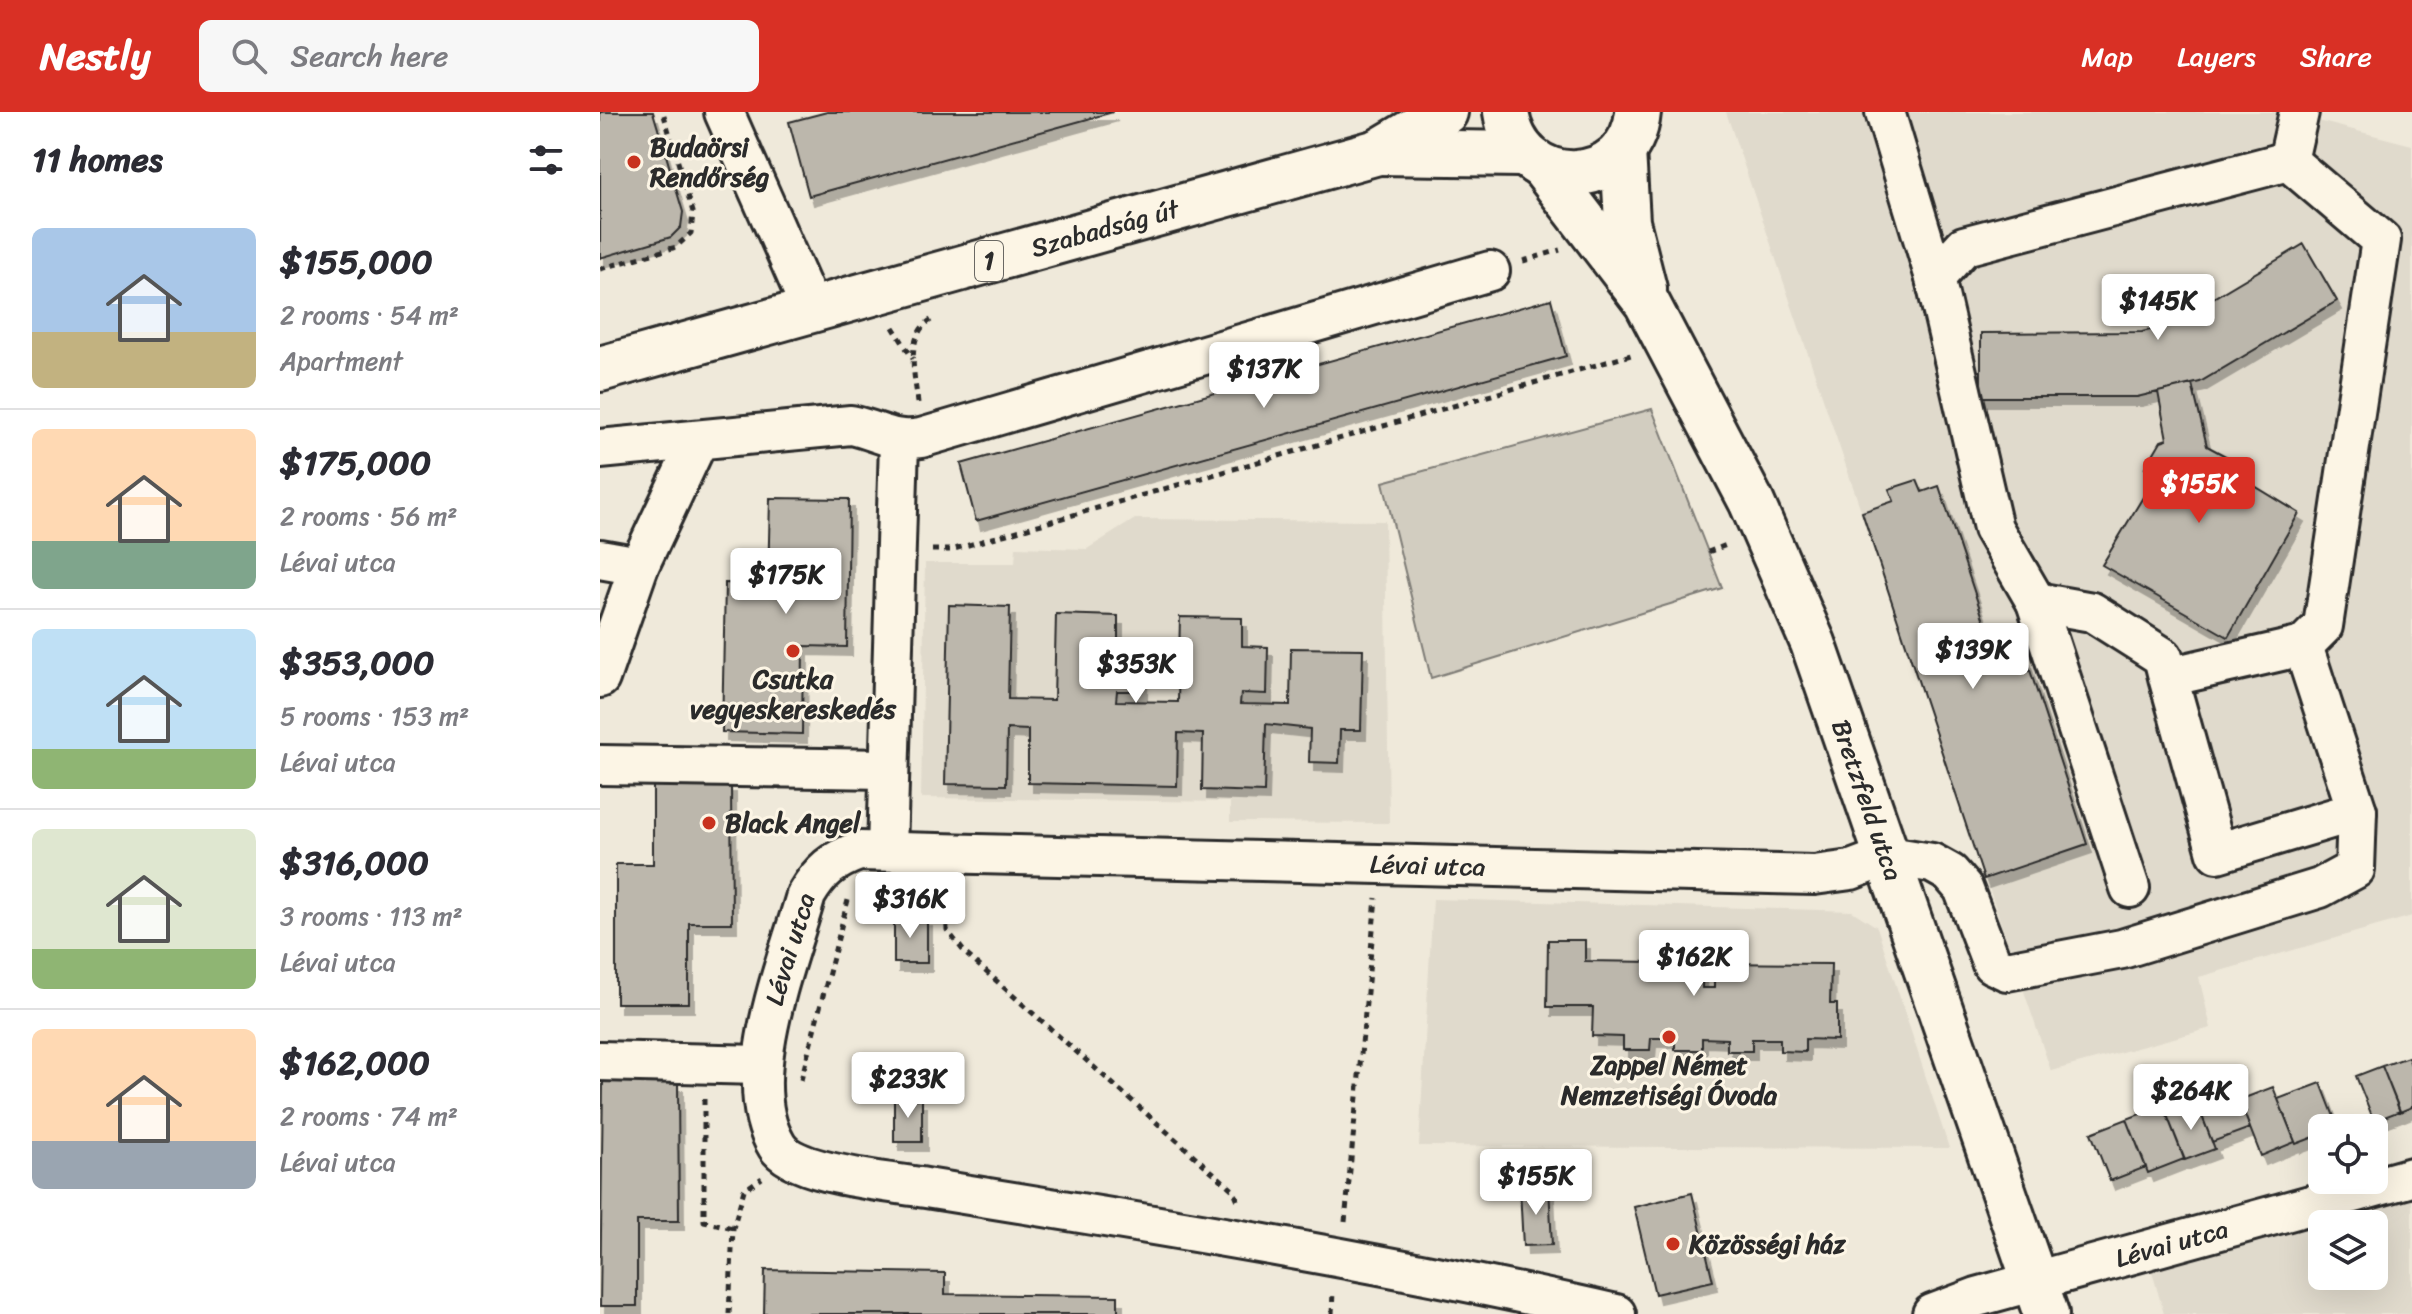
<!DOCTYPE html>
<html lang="en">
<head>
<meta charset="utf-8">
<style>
  :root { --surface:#fff; --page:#f7f7f7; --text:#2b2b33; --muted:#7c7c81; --line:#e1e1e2; --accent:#d93025 }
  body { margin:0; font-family:Sriracha,sans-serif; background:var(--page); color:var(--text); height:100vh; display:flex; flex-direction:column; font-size:30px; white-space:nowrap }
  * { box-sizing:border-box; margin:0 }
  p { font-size:26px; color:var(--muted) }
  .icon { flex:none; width:44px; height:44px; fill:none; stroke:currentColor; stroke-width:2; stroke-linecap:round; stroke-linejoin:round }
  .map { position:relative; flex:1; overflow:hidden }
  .side { display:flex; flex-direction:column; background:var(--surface); width:600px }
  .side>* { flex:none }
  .tools { position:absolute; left:1708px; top:1002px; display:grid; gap:16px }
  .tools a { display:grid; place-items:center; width:80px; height:80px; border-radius:12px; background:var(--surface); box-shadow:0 8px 32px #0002; font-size:40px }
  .price { position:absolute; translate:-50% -68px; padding:0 18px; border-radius:8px; background:#fff; color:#222; font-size:26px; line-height:52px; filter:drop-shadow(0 2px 4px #0008) }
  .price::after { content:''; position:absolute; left:50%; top:48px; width:24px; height:18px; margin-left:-12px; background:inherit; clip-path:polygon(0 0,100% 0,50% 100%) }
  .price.current { background:var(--accent); color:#fff }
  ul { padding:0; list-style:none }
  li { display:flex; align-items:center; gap:24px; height:200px; padding:0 32px }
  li+li { border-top:2px solid var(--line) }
  li span { display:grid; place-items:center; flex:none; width:224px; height:160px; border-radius:12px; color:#555 }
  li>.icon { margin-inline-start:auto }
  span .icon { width:96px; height:96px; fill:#fffc; stroke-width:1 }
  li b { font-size:34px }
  h2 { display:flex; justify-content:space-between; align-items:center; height:96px; padding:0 32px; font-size:34px }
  header { display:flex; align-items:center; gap:48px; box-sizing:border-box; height:112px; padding:0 40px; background:var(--accent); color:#fff }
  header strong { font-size:38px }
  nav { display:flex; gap:44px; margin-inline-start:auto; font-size:28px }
  .search { width:560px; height:72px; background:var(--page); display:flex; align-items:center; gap:20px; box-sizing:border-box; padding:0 28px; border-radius:12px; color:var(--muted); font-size:30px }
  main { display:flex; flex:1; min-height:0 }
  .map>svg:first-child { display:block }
  .built { fill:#e0dacc; fill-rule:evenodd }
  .green { fill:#d2cdc0; stroke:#7e7c76; stroke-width:2 }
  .building { fill:#bcb7ac; stroke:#2b2b2b; stroke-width:2; filter:url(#shadow) }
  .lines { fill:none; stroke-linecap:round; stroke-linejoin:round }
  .minor-casing { stroke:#2b2b2b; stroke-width:44 }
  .major-casing { stroke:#2b2b2b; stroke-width:50 }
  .path { stroke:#2b2b2b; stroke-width:5; stroke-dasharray:6 6; stroke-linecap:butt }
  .minor { stroke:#fcf5e5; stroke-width:38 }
  .major { stroke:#fcf5e5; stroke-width:44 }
  .poi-dot { fill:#c8321e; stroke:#fcf5e5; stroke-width:3 }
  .labels { text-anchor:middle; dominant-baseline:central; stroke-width:6; stroke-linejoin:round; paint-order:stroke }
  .shield { fill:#fcf5e5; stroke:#6a6863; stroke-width:2 }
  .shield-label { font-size:24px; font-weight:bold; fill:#2b2b2b }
  .poi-label { font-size:26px; font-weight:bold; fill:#2b2b2b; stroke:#fcf5e5; text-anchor:start }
  .street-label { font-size:26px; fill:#2b2b2b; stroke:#fcf5e5 }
</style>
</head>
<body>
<header>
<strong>Nestly</strong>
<div class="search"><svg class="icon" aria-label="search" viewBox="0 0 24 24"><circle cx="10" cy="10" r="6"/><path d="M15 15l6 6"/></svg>Search here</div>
<nav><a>Map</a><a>Layers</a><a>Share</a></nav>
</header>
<main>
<section class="side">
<h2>11 homes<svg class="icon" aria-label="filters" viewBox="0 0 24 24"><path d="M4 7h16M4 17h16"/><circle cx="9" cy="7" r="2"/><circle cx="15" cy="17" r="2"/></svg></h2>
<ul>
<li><span style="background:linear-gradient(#a9c7e8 65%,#c2b280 0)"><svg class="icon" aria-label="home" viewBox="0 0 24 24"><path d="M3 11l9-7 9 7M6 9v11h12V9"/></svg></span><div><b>$155,000</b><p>2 rooms · 54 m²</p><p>Apartment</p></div></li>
<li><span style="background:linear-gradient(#ffd9b3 70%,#7fa58c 0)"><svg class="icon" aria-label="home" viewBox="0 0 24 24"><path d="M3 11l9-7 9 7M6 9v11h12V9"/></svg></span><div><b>$175,000</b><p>2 rooms · 56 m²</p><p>Lévai utca</p></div></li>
<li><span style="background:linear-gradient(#bfe0f5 75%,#8fb573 0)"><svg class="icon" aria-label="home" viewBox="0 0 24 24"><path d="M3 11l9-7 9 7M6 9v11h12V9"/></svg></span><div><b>$353,000</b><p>5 rooms · 153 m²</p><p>Lévai utca</p></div></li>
<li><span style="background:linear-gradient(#dfe7d0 75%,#8fb573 0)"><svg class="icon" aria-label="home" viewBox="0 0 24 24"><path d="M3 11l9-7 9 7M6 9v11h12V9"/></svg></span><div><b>$316,000</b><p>3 rooms · 113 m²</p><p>Lévai utca</p></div></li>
<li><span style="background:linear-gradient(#ffd9b3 70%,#9aa5b1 0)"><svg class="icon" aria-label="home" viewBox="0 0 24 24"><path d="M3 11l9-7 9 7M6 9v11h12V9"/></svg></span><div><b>$162,000</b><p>2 rooms · 74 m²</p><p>Lévai utca</p></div></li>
</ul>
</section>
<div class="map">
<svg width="1812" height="1202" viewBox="0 0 1812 1202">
  <defs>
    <filter id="shadow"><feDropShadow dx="5" dy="9" stdDeviation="0" flood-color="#0004"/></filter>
  </defs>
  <rect width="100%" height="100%" fill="#efe9da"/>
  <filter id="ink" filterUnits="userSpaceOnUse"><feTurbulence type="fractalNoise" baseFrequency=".0125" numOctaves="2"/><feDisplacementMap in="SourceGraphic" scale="16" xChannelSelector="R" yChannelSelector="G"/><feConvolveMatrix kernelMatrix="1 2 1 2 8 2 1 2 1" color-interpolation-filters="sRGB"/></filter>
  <g filter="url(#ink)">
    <!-- built -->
    <path class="built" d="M1126 0H1683L1812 33V804L1599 865 1611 916 1451 959Z
      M535 407 785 409 789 711 630 710V690L321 686 325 451H415L416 435 487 437Z
      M833 787 1252 799 1277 815 1349 1036 819 1034Z
      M1812 1082V1202H1564L1551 1156ZM1722 1112H1774V1164H1722Z"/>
    <!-- green -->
    <path class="green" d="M1052 297 1122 476 831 566 783 370Z"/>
    <!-- building -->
    <path class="building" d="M0 0H53L83 100 81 115 71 125 0 146Z
      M227 0H513L209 84 189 10Z
      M1704 132 1737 189 1600 270 1537 285H1381V221L1542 220 1566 214Z
      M951 187 966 244 376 409 361 352Z
      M1592 272 1607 334 1646 355 1640 365 1699 401 1628 525 1502 453 1557 362 1545 356 1561 329 1567 327 1558 280Z
      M1317 368 1322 380 1339 374 1398 551 1425 543 1487 732 1384 767 1262 400 1294 389 1289 377Z
      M170 386 249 387 247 535 203 534 202 622 122 620 125 471 168 472Z
      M349 493 410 495 408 587 454 588 456 502 518 504V531L543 532 542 579H517L516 589 578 590 580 505 642 506V534L668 535 667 582 641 581 640 592 690 593 691 536 763 537 761 618H740L739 651 709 650 710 617 666 612 664 680 602 678 603 622 578 621 577 674 428 671V618L407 617 406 673 345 672Z
      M53 672H131L132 811H89V891H16V752H53Z
      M294 804 327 805V851H294Z
      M948 828H985V849L1056 850V829H1103L1102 876H1114V851L1231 852 1230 892H1237V928L1205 927V940L1180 939V927H1152V939H1127V927L1102 926V938H1075V926H1051L1050 938H1023V925L992 924 993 895H947Z
      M1808 945 1812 956V995L1800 1000 1782 954Z
      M1782 954 1800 999 1774 1009 1756 964Z
      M3 970H78L79 1109H37V1194H0Z
      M1721 971 1738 1015 1722 1016V1022L1696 1032 1678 987Z
      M1673 975 1695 1030 1661 1044 1639 988Z
      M1635 977 1650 1016 1612 1030 1597 991Z
      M294 987H322V1030H294Z
      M1597 991 1615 1037 1585 1048 1567 1003Z
      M1563 993 1584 1047 1548 1061 1527 1007Z
      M1527 1007 1546 1055 1510 1069 1491 1021Z
      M949 1075 952 1133 923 1134 920 1077Z
      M1092 1081 1113 1169 1055 1182 1034 1095Z
      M165 1158 345 1161V1182L518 1184V1202H164Z"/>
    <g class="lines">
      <defs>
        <g id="minor">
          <path d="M124 0 212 199"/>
          <path d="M1285 0 1335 166 1393 416 1436 490 1530 776"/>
          <path d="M1688 49 1781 128 1723 514 1703 534"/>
          <path d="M1688 49 1699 0"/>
          <path d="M1335 166 1364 134 1688 49"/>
          <path d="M0 337 251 313C280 319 292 331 321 326L890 159"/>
          <path d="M0 447 39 454"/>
          <path d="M1436 490 1492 500 1563 545 1568 565 1617 741 1757 699 1703 534 1568 565"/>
          <path d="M0 566 39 454 97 331"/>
          <path d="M0 653 289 657"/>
          <path d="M287 739 299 330"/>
          <path d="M0 949 160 953"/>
          <path id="s1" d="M1016 1202C787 1150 557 1113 326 1076 292 1070 195 1063 177 1034 137 969 187 852 206 783 220 759 233 748 259 739L1214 763 1251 758 1288 744 1332 751 1350 761 1363 776 1392 852 1407 859 1522 837 1720 776 1755 757 1757 699"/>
          <path id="s2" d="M1332 1202 1377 1185 1812 1065"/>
        </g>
        <g id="major">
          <path d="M906 0C918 84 1031 79 1038 0"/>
          <path d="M1023 38 1027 110 1044 177"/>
          <path d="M778 40 922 42"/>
          <path id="s3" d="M943 55 1047 191 1151 389 1213 531 1446 1202"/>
          <path id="s4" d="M0 257 778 40 845 0"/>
        </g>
      </defs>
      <!-- minor casing -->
      <use href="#minor" class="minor-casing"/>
      <!-- major casing -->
      <use href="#major" class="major-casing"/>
      <!-- path -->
      <path class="path" d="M923 149 960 138
        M0 157 76 135 91 121 93 100 63 0
        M293 215 313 247
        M318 291C315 266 304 224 331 208
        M332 438H351L1031 243
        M1108 440 1129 432
        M345 778 347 818 366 842 634 1079 639 1091
        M201 968 248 788
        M104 987V1109L133 1116
        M745 1110 776 786
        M129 1202 133 1116 144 1078 162 1066
        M732 1202 733 1179"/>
      <!-- minor -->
      <use href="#minor" class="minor"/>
      <!-- major -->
      <use href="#major" class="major"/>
    </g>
  </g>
  <!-- markers -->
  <g class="poi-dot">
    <circle cx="34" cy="50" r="8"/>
    <circle cx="193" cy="539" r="8"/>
    <circle cx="109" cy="711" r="8"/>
    <circle cx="1069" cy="925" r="8"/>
    <circle cx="1073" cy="1132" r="8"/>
  </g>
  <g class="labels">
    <!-- shield labels -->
    <rect class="shield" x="375" y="129" width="28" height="40" rx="6"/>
    <g class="shield-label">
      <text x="389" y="149">1</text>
    </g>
    <!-- poi labels -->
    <g class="poi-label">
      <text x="50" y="35">Budaörsi<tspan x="50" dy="30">Rendőrség</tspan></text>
      <text x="193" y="567" text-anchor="middle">Csutka<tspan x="193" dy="30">vegyeskereskedés</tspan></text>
      <text x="125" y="711">Black Angel</text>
      <text x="1069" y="953" text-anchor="middle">Zappel Német<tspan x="1069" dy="30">Nemzetiségi Óvoda</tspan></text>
      <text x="1089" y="1132">Közösségi ház</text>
    </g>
    <!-- street labels -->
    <g class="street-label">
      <text stroke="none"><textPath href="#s4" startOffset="524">Szabadság út</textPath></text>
      <text stroke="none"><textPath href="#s3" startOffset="716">Bretzfeld utca</textPath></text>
      <text stroke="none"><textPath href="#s1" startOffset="1758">Lévai utca</textPath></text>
      <text stroke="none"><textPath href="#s1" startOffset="1062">Lévai utca</textPath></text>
      <text stroke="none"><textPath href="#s2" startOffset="250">Lévai utca</textPath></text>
    </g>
  </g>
</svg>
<div class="tools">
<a><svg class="icon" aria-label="locate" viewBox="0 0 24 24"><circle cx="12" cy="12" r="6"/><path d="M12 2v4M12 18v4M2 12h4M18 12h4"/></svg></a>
<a><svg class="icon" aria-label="layers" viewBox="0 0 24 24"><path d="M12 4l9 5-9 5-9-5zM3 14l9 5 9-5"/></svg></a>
</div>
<b class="price" style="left:1558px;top:230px">$145K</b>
<b class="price" style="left:664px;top:298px">$137K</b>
<b class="price current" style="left:1599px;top:413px">$155K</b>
<b class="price" style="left:186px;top:504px">$175K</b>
<b class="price" style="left:1373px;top:579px">$139K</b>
<b class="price" style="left:536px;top:593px">$353K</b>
<b class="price" style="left:310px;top:828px">$316K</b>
<b class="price" style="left:1094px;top:886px">$162K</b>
<b class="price" style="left:308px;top:1008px">$233K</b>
<b class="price" style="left:1591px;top:1020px">$264K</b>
<b class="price" style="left:936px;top:1105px">$155K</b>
</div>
</main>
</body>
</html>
